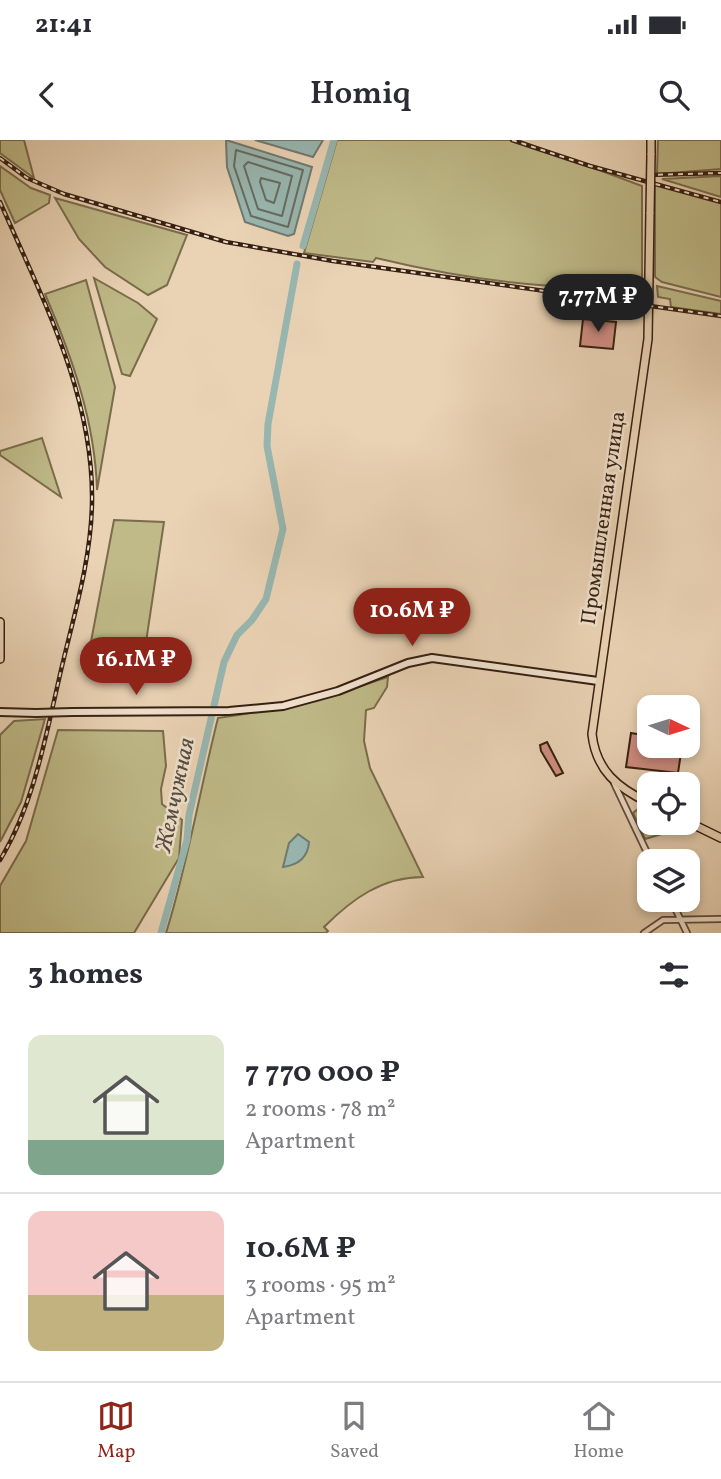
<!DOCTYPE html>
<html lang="en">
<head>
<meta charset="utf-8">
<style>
  :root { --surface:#fff; --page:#f7f7f7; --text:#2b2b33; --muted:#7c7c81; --line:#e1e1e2; --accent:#8f2418 }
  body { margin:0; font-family:Vollkorn,serif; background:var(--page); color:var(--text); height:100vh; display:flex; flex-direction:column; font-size:26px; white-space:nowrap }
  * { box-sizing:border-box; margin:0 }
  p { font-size:23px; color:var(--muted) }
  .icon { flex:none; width:38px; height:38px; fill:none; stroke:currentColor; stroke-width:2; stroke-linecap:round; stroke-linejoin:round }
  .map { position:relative; height:793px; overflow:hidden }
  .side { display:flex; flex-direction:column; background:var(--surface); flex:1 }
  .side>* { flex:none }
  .needle { width:46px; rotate:94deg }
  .fabs { position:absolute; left:637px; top:555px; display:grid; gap:14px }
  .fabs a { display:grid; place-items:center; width:63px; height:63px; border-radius:14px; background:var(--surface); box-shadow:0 4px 10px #0003; font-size:35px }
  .price { position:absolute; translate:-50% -60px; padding:0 16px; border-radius:24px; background:var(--accent); color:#fff; font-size:23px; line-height:46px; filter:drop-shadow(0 2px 4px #0008) }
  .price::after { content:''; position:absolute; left:50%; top:42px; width:21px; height:16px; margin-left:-10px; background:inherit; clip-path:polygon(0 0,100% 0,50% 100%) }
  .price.selected { background:#222; color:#fff }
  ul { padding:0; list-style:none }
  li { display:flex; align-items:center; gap:21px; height:175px; padding:0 28px }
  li+li { border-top:2px solid var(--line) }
  li span { display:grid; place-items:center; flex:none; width:196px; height:140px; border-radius:14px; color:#555 }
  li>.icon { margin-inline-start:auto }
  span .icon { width:84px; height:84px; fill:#fffc; stroke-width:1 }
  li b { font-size:30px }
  h2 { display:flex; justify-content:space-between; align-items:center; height:84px; padding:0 28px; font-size:30px }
  .status { display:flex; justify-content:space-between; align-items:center; height:49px; padding:0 35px; background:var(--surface); direction:ltr }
  .status svg { height:19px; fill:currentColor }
  header { display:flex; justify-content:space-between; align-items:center; height:91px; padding:0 28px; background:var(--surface); font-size:32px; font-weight:600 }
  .tabs { display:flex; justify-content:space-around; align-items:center; height:98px; border-top:2px solid var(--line); background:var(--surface); font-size:19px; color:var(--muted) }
  .tabs a { display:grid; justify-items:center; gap:4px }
  .tabs .selected { color:var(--accent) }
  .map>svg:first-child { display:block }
  .green { fill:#bfba88; stroke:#7a6c4c; stroke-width:2 }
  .water { fill:#98b7b1; stroke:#707a71; stroke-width:2 }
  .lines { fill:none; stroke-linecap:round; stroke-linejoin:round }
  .shore { stroke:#666b61; stroke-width:2 }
  .river { stroke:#98b7b1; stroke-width:7 }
  .building { fill:#d08e82; stroke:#351f11; stroke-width:2 }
  .street-casing { stroke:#624c3a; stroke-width:8 }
  .secondary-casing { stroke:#351f11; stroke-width:10 }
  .primary-casing { stroke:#351f11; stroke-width:10 }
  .street { stroke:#f1e2cf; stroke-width:4.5 }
  .secondary { stroke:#f1e2cf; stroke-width:6 }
  .primary { stroke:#ead3b5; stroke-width:7 }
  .rail-casing { stroke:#351f11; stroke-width:4.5 }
  .rail { stroke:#f1e2cf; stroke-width:2; stroke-dasharray:5; stroke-linecap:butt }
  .secondary-bridge-casing { stroke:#351f11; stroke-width:10; stroke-linecap:butt }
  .primary-bridge-casing { stroke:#351f11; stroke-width:10; stroke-linecap:butt }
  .secondary-bridge { stroke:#f1e2cf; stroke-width:6 }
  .primary-bridge { stroke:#ead3b5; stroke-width:7 }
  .labels { text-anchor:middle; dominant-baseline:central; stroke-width:5; stroke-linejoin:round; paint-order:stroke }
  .street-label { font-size:21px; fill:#351f11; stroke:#f1e2cf }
  .water-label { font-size:23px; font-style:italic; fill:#534d41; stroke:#f1e2cf }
</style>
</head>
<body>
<div class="status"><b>21:41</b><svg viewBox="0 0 49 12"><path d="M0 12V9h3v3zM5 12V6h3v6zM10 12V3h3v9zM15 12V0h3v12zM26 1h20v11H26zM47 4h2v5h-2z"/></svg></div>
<header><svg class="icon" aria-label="back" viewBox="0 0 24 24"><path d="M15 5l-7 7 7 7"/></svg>Homiq<svg class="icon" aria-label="search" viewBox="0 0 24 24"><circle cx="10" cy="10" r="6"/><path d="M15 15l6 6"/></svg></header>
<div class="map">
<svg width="721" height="793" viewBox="0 0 721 793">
  <rect width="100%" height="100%" fill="#ead3b5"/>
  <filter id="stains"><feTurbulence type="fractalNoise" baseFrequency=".00286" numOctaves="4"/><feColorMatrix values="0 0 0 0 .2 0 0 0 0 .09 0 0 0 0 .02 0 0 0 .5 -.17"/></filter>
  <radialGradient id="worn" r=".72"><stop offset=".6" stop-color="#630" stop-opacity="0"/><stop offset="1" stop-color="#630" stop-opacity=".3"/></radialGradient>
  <!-- green -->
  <path class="green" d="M0 0H24L34 38 0 13Z
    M337 0H518L642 46V144C612 150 582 148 551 146 491 142 434 132 376 118L373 122 304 113Z
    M658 0H721V29L657 34Z
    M0 26 31 48 50 55 49 63 15 83 0 50Z
    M721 36V57L662 39Z
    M655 43 721 62V157L662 142 655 137Z
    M55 58 187 95 167 145 148 155 105 127 79 99Z
    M94 138 138 163 157 179 130 236 122 234Z
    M86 140 115 247 97 350C95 281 72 217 45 154Z
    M657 146 721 161V174L671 167 670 159 658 157Z
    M42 298 61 357 0 315V311Z
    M114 380 164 382 142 529 86 528Z
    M388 537 387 547 374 568 366 570 364 601 370 628 423 737C382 737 352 759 324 787L328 791 326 793H166C188 723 200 649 218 578 278 570 330 557 388 537Z
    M45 579 21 662 0 702V595L14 581Z
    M58 590 163 591 166 626 161 649 162 664 182 680 179 718 134 793H0V746L26 701Z
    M638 669 649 674V682L667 683 675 690 645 699 633 673Z"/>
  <!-- water -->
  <path class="water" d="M226 0 312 27 294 94 288 96 245 82 227 27Z
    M255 0H323L313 17Z
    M298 694 309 702C308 717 298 725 283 727L289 703Z"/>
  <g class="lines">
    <!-- shore -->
    <path class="shore" d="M236 10 303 30 288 87 251 76 234 26Z
      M248 22 292 36 282 76 258 69 244 26Z
      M261 38 280 43 274 63 266 60 260 42Z"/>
    <!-- river -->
    <path class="river" d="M303 106 334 0
      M161 793 187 700 189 675 224 522 237 495 252 480 266 459 283 389 267 306 268 284 297 124"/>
  </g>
  <!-- building -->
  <path class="building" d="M583 179 616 182 613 209 580 206Z
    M631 593 649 596V606H682L678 633 626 627Z
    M547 602 563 633 556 636 541 611 540 605Z"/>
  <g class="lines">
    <defs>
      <path id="street" d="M614 643 651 721
        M671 760 687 793
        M644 793 663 780 721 779"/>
      <path id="secondary" d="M0 572 36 573
        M72 572 229 571 283 566 338 551 408 523 432 518 598 541"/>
      <path id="primary" d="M651 0V15
        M0 482V519
        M649 663C618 648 596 631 592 594L648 199 650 72
        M688 682 721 698"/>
    </defs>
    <!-- street casing -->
    <use href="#street" class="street-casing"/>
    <!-- secondary casing -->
    <use href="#secondary" class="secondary-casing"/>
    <!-- primary casing -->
    <use href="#primary" class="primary-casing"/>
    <!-- street -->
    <use href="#street" class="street"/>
    <!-- secondary -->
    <use href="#secondary" class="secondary"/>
    <!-- primary -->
    <use href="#primary" class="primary"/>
    <defs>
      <path id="rail" d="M512 0 590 26 721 62
        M0 18 27 38 64 54 226 102 333 121 721 176
        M648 35 721 33
        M0 62C42 158 94 255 92 363 91 423 72 481 59 539 45 600 33 666 0 720"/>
    </defs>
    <!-- rail casing -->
    <use href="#rail" class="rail-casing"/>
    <!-- rail -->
    <use href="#rail" class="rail"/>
    <defs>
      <path id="secondary-bridge" d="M36 573 72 572"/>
      <path id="primary-bridge" d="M650 72 651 15"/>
    </defs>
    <!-- secondary-bridge casing -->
    <use href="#secondary-bridge" class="secondary-bridge-casing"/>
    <!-- primary-bridge casing -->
    <use href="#primary-bridge" class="primary-bridge-casing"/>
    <!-- secondary-bridge -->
    <use href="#secondary-bridge" class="secondary-bridge"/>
    <!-- primary-bridge -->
    <use href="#primary-bridge" class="primary-bridge"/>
  </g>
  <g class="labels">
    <!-- street labels -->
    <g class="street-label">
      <text transform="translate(604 378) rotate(-82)">Промышленная улица</text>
    </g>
    <!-- water labels -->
    <g class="water-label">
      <text transform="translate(176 655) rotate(-78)">Жемчужная</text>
    </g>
  </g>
  <rect width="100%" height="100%" filter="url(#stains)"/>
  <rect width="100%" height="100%" fill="url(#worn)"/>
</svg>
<div class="fabs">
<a><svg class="needle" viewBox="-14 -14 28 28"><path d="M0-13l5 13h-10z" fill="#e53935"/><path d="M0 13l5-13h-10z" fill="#7c7c81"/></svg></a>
<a><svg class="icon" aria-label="locate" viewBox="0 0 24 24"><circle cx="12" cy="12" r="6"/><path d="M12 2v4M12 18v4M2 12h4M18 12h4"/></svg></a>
<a><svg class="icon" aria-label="layers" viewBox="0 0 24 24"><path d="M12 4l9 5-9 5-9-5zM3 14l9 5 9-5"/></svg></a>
</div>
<b class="price selected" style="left:598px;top:194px">7.77M ₽</b>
<b class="price" style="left:412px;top:508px">10.6M ₽</b>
<b class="price" style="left:136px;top:557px">16.1M ₽</b>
</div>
<section class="side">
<h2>3 homes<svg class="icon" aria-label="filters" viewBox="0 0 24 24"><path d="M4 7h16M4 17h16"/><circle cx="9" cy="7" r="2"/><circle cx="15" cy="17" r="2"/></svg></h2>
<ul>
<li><span style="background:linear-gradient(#dfe7d0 75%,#7fa58c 0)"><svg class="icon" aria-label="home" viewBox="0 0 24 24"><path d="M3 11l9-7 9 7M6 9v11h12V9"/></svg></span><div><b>7 770 000 ₽</b><p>2 rooms · 78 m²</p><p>Apartment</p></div></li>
<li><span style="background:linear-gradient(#f6c9c9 60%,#c2b280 0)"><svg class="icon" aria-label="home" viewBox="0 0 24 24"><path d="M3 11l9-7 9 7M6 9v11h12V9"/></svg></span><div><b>10.6M ₽</b><p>3 rooms · 95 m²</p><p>Apartment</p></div></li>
</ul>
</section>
<nav class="tabs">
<a class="selected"><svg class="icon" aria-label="map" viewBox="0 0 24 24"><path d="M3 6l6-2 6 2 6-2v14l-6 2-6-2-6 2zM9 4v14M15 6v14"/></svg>Map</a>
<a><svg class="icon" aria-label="saved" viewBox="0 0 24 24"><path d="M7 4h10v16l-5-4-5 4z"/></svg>Saved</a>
<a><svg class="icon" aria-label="home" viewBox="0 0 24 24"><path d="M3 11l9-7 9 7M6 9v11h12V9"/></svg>Home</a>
</nav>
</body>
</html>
